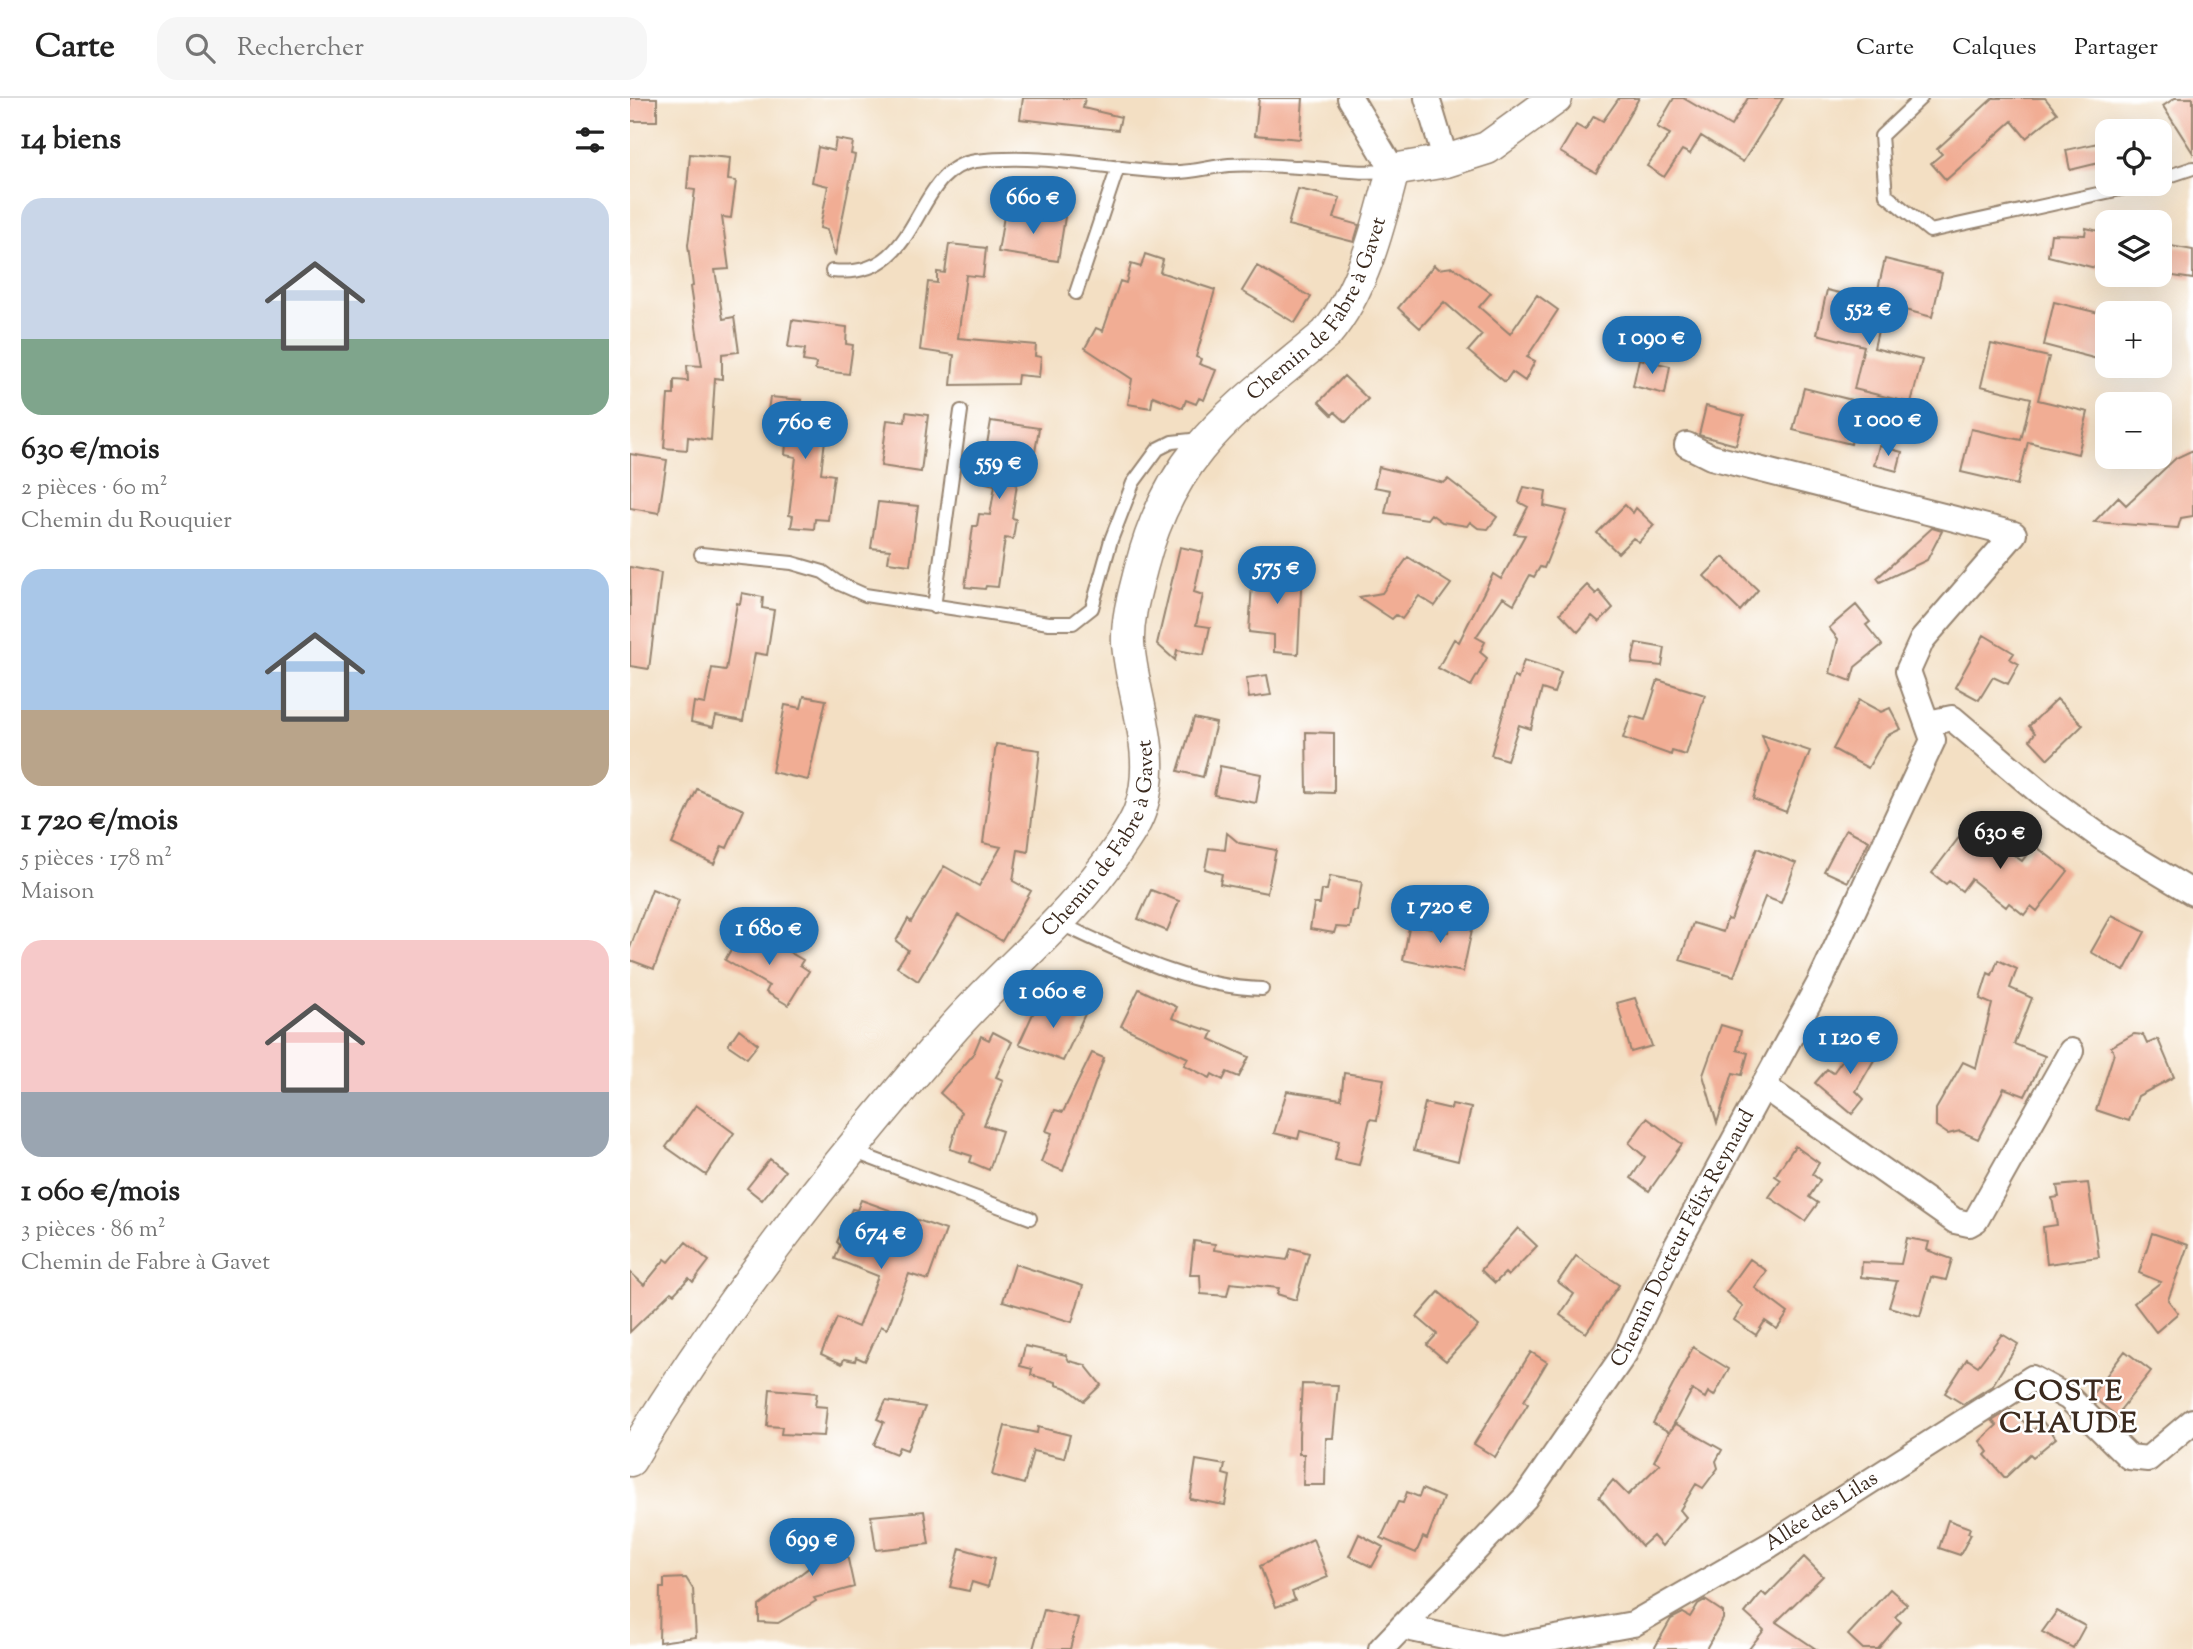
<!DOCTYPE html>
<html lang="fr">
<head>
<meta charset="utf-8">
<style>
  :root { --surface:#fff; --page:#f6f6f6; --text:#222; --muted:#767676; --line:#e0e0e0; --accent:#1f6fb2 }
  body { margin:0; font-family:"Sorts Mill Goudy",serif; background:var(--page); color:var(--text); height:100vh; display:flex; flex-direction:column; font-size:26px; white-space:nowrap }
  * { box-sizing:border-box; margin:0 }
  p { font-size:23px; color:var(--muted) }
  .icon { flex:none; width:38px; height:38px; fill:none; stroke:currentColor; stroke-width:2; stroke-linecap:round; stroke-linejoin:round }
  .map { position:relative; flex:1; overflow:hidden }
  .details { display:flex; flex-direction:column; background:var(--surface); width:630px }
  .details>* { flex:none }
  .buttons { position:absolute; left:1465px; top:21px; display:grid; gap:14px }
  .buttons a { display:grid; place-items:center; width:77px; height:77px; border-radius:14px; background:var(--surface); box-shadow:0 7px 28px #0002; font-size:35px }
  .price { position:absolute; translate:-50% -60px; padding:0 16px; border-radius:24px; background:var(--accent); color:#fff; font-size:23px; line-height:46px; filter:drop-shadow(0 2px 4px #0008) }
  .price::after { content:''; position:absolute; left:50%; top:42px; width:21px; height:16px; margin-left:-10px; background:inherit; clip-path:polygon(0 0,100% 0,50% 100%) }
  .price.on { background:#222; color:#fff }
  ul { padding:0; list-style:none }
  li { display:grid; align-content:center; gap:14px; height:371px; padding:0 21px }
  li span { display:grid; place-items:center; height:217px; border-radius:21px; color:#555 }
  li>.icon { margin-inline-start:auto }
  span .icon { width:126px; height:126px; fill:#fffc; stroke-width:1 }
  li b { font-size:30px }
  h2 { display:flex; justify-content:space-between; align-items:center; height:84px; padding:0 21px; font-size:30px }
  header { display:flex; align-items:center; gap:42px; box-sizing:border-box; height:98px; padding:0 35px; background:var(--surface); border-bottom:2px solid var(--line) }
  header strong { font-size:33px }
  nav { display:flex; gap:38px; margin-inline-start:auto; font-size:24px }
  .search { width:490px; height:63px; background:var(--page); display:flex; align-items:center; gap:18px; box-sizing:border-box; padding:0 24px; border-radius:21px; color:var(--muted); font-size:26px }
  main { display:flex; flex:1; min-height:0 }
  .map>svg:first-child { display:block }
  .building { fill:#f1ad94 }
  .lines { fill:none; stroke-linecap:round; stroke-linejoin:round }
  .service-casing { stroke:#978470; stroke-width:16 }
  .minor-casing { stroke:#978470; stroke-width:28 }
  .tertiary-casing { stroke:#978470; stroke-width:35 }
  .service { stroke:#fff; stroke-width:12 }
  .minor { stroke:#fff; stroke-width:24 }
  .tertiary { stroke:#fff; stroke-width:32 }
  .labels { text-anchor:middle; dominant-baseline:central; stroke-width:5; stroke-linejoin:round; paint-order:stroke }
  .street-label { font-size:21px; fill:#3b2a1e; stroke:#fff }
  .district-label { font-size:28px; font-weight:bold; letter-spacing:2px; fill:#3b2a1e; stroke:#fff }
</style>
</head>
<body>
<header>
<strong>Carte</strong>
<div class="search"><svg class="icon" aria-label="search" viewBox="0 0 24 24"><circle cx="10" cy="10" r="6"/><path d="M15 15l6 6"/></svg>Rechercher</div>
<nav><a>Carte</a><a>Calques</a><a>Partager</a></nav>
</header>
<main>
<section class="details">
<h2>14 biens<svg class="icon" aria-label="filters" viewBox="0 0 24 24"><path d="M4 7h16M4 17h16"/><circle cx="9" cy="7" r="2"/><circle cx="15" cy="17" r="2"/></svg></h2>
<ul>
<li><span style="background:linear-gradient(#c9d6e8 65%,#7fa58c 0)"><svg class="icon" aria-label="home" viewBox="0 0 24 24"><path d="M3 11l9-7 9 7M6 9v11h12V9"/></svg></span><div><b>630 €/mois</b><p>2 pièces · 60 m²</p><p>Chemin du Rouquier</p></div></li>
<li><span style="background:linear-gradient(#a9c7e8 65%,#b9a48a 0)"><svg class="icon" aria-label="home" viewBox="0 0 24 24"><path d="M3 11l9-7 9 7M6 9v11h12V9"/></svg></span><div><b>1 720 €/mois</b><p>5 pièces · 178 m²</p><p>Maison</p></div></li>
<li><span style="background:linear-gradient(#f6c9c9 70%,#9aa5b1 0)"><svg class="icon" aria-label="home" viewBox="0 0 24 24"><path d="M3 11l9-7 9 7M6 9v11h12V9"/></svg></span><div><b>1 060 €/mois</b><p>3 pièces · 86 m²</p><p>Chemin de Fabre à Gavet</p></div></li>
</ul>
</section>
<div class="map">
<svg width="1563" height="1551" viewBox="0 0 1563 1551">
  <rect width="100%" height="100%" fill="#fff"/>
  <filter id="ink" filterUnits="userSpaceOnUse"><feTurbulence type="fractalNoise" baseFrequency=".0143" numOctaves="2"/><feDisplacementMap in="SourceGraphic" scale="14" xChannelSelector="R" yChannelSelector="G"/><feConvolveMatrix kernelMatrix="1 2 1 2 8 2 1 2 1" color-interpolation-filters="sRGB"/></filter>
  <filter id="wash" filterUnits="userSpaceOnUse"><feTurbulence type="fractalNoise" baseFrequency=".00686" numOctaves="4" result="noise"/><feDisplacementMap in="SourceGraphic" scale="28" xChannelSelector="R" yChannelSelector="G"/><feGaussianBlur stdDeviation="1.57" result="paint"/><feColorMatrix in="noise" values="0 0 0 0 0 0 0 0 0 0 0 0 0 0 0 0 0 1.4 0 .05"/><feComposite in="paint" operator="in"/></filter>
  <g filter="url(#wash)">
    <rect width="100%" height="100%" fill="#f3dfc3"/>
    <g id="blocks">
      <!-- building -->
      <path class="building" d="M0 0H27V23H0Z
        M393 0H455L453 10 491 19 488 32 390 21Z
        M629 0H673L670 41 625 37Z
        M989 0H1009L966 75 930 54 946 27 955 32 964 18 973 23Z
        M1044 0H1053L1101 28 1118 0H1153L1113 64 1071 38 1060 56 1052 52 1034 79 1017 68 1040 36 1027 29Z
        M1363 0H1415L1427 15 1396 40 1382 23 1316 82 1301 65 1312 56 1307 51Z
        M1545 0H1563V55L1533 8Z
        M206 41 223 44 221 56 225 57 205 158 197 132 190 130 198 88 182 84 188 49 204 53Z
        M1477 43V63L1440 72 1436 52Z
        M60 56 100 60 98 82 106 83 101 120 92 119 99 171 85 172 93 221 104 219 109 254 92 256V281L85 280 81 342 58 339 57 352 34 350 38 297H44V282L58 283 57 267 72 268 60 189 63 188 58 147 65 92 57 91Z
        M668 91 710 100 704 120 729 127 724 144 658 127Z
        M399 113 435 119 428 163 368 154 374 118 397 121Z
        M1456 130 1477 135V173L1418 158 1421 136 1455 137Z
        M319 146 356 150 353 179 336 177 328 240 406 247 405 258 411 259 409 279 388 277 387 286 321 287 324 257 290 252 298 184 307 185V174L315 175Z
        M1530 146 1563 152V181L1530 176Z
        M515 156 533 162 530 174 585 192 566 259 571 261 569 266 586 272 574 302 569 300 566 306 556 302 553 310 523 298 521 310 498 306 502 281 455 250 466 230 473 233 490 183 496 185 501 166 511 169Z
        M1255 161 1312 175 1302 219 1245 204Z
        M804 167 808 171 823 169 861 195 849 209 880 236 907 197 928 212 897 259 905 263 895 283 882 274 875 284 838 253 852 237 814 204 790 230 768 210Z
        M627 168 681 199 665 225 612 193Z
        M1197 192 1254 206 1244 250 1292 262 1281 305 1224 291 1234 248 1187 236Z
        M1424 204 1477 217V235L1471 262 1414 247Z
        M162 222 217 229 216 246 223 247 219 276 185 272 186 265 173 263 175 251 158 249Z
        M1361 246 1419 259 1408 302 1458 314 1448 356 1398 344 1387 387 1331 374 1341 331 1391 342 1401 300 1351 288Z
        M1009 261 1040 268 1035 296 1003 288Z
        M714 278 738 301 716 324 705 314 702 317 689 304Z
        M1174 290 1230 304 1221 346 1163 332Z
        M140 299 172 302 171 312 198 317 191 375 204 377 201 398 198 422 185 421 184 431 161 429 163 418 159 417 166 359 155 357 158 323 137 319Z
        M1076 308 1114 318 1106 347 1069 337Z
        M276 314 298 317 291 374 251 368 257 322 275 324Z
        M361 323 409 330 404 360 391 358 382 420 386 421 383 441 375 440 368 489 356 488 355 491 335 489 343 428H347L349 416 360 417 365 387 356 385 358 376 352 375Z
        M1249 348 1272 354 1267 373 1244 367Z
        M1563 352V418L1551 420 1548 430 1464 424 1488 399 1496 407 1546 360Z
        M0 356 37 362 29 415 0 410Z
        M749 369 814 385 818 381 867 419 858 431 848 430 840 424 837 428 812 424 801 416 797 421 755 415 760 392 744 389Z
        M894 389 916 393 914 408 937 413 914 470 910 469 904 479 900 477 884 506 873 499 846 539 855 544 850 554 857 560 841 588 808 570 824 541 829 544 863 476 871 481 895 437 884 436 898 409 889 404Z
        M248 404 288 408 280 467 258 464 260 452 241 450Z
        M995 407 1003 415 1006 410 1024 427 1009 444 1003 440 988 455 967 435Z
        M1302 430 1312 433 1297 462 1250 484 1247 480Z
        M550 449 573 454 564 494 573 497 566 527 580 529 574 557 547 552 545 562 527 546Z
        M778 459 821 486 805 508 789 498 772 521 766 517 762 521 729 499 752 495Z
        M1093 459 1128 492 1110 513 1074 478Z
        M623 468 672 470 668 556 644 554V537L619 534Z
        M0 469 31 475 19 571 0 568Z
        M957 487 966 496 969 493 983 510 969 524 962 518 948 534 930 515Z
        M112 495 133 499 132 510 144 512 137 557 125 555 113 623 86 618 83 629 61 624 64 604 75 606 82 570 96 572 107 505 110 506Z
        M1226 507 1240 524 1236 527 1252 547 1225 569 1221 583 1200 575 1208 541 1199 530Z
        M1354 537 1384 555 1380 561 1389 566 1378 586 1363 579 1349 602 1325 589Z
        M1006 545 1035 550 1032 568 1002 565Z
        M894 562 931 574 924 595 912 591 901 631 889 627 877 662 861 657 884 578 888 581Z
        M637 577 641 597 619 600 616 580Z
        M1028 582 1075 597 1056 657 1042 653 1041 657 993 640 1001 618 1015 622Z
        M174 598 196 602 178 682 142 674 155 607 171 610Z
        M1427 601 1453 627 1418 661 1400 642 1405 635 1399 628Z
        M1229 602 1251 614 1260 610 1271 631 1256 638 1238 670 1203 651Z
        M564 620 586 625 573 679 548 673Z
        M676 634 704 635V695L677 694Z
        M1132 637 1180 653 1156 714 1123 701 1138 653Z
        M366 646 410 652 398 754 388 752 383 783 401 793 372 843 328 817 288 883 267 869 278 852 266 843 278 821 281 824 314 768 349 788 371 749 353 745Z
        M590 668 631 676 626 705 584 697Z
        M67 691 114 712 97 750 92 748 84 766 42 746Z
        M1340 725 1392 763 1404 747 1438 773 1407 813 1401 808 1394 817 1379 805 1376 809 1341 781 1332 793 1319 783 1316 786 1302 775Z
        M1216 731 1239 743 1218 784 1194 773Z
        M597 735 609 745 646 752 637 795 590 786 592 776 575 771 579 750 595 752Z
        M1127 750 1166 765 1151 805 1135 799 1104 878 1050 862 1063 825 1093 834 1097 821 1101 822Z
        M700 778 732 784 727 813H723L720 830 706 829 704 835 680 831 684 806H690L692 792H697Z
        M22 791 49 802 24 871 0 862V850Z
        M521 792 549 803 537 833 508 821Z
        M824 817 844 822 833 874 773 862 780 825 818 834Z
        M1482 817 1515 834 1494 873 1461 854Z
        M111 834 136 850 140 843 173 862 170 867 179 873 158 907 136 894 139 888 95 862Z
        M1368 862 1387 871 1380 890 1402 900 1384 946 1415 958 1395 998 1374 990 1348 1041 1330 1033 1318 1036 1306 1028V1011L1333 964 1346 970 1362 906 1350 901 1358 875 1362 877Z
        M509 891 547 909 542 920 583 934 580 941 619 959 609 979 597 974 593 982 582 976 580 980 554 967 558 960 491 928Z
        M1005 900 1022 948 1001 954 987 905Z
        M422 901 455 916 433 963 389 946 406 909 416 913Z
        M1091 927 1111 933 1107 952 1118 955 1112 977 1103 975 1087 1025 1073 977Z
        M109 931 128 946 117 960 98 947Z
        M363 934 382 944 366 979 373 982 354 1027 372 1033 359 1072 340 1064 342 1058 320 1051 331 1014 310 995 343 957 351 938 359 942Z
        M1504 936 1513 937 1517 946 1528 941 1544 979 1508 998 1499 1023 1466 1012 1484 955 1481 949Z
        M1233 938 1251 950 1226 993 1234 1001 1222 1016 1185 985 1197 971 1203 975 1216 957 1221 958Z
        M462 955 474 960 433 1073 411 1064 422 1035 416 1033 425 1012 433 1014Z
        M714 975 754 981 747 1022 740 1021 729 1067 705 1062 709 1043 670 1033 668 1041 644 1035 657 993 711 1001Z
        M795 1005 821 1011 822 1006 841 1010 828 1063 784 1052Z
        M66 1007 104 1035 76 1077 36 1049Z
        M1017 1020 1052 1046 1019 1093 1001 1080 1015 1059 999 1045Z
        M1165 1048 1189 1065 1182 1076 1190 1082 1179 1099 1188 1105 1175 1123 1139 1099 1151 1082 1145 1078Z
        M140 1061 155 1073 132 1102 117 1090Z
        M1458 1085 1469 1159 1417 1166 1413 1129 1427 1127 1422 1100 1429 1099 1427 1088Z
        M231 1102 316 1132 298 1182 279 1176 257 1231 251 1228 235 1263 226 1259 225 1263 214 1261 212 1266 191 1256 207 1220 228 1229 248 1178 205 1161 210 1147 207 1144 222 1111 227 1112Z
        M888 1130 907 1148 878 1178 875 1175 865 1185 851 1172Z
        M1522 1135 1558 1147 1538 1202 1548 1215 1526 1234 1504 1205 1531 1184 1509 1175Z
        M1277 1140 1299 1144 1297 1152 1322 1161 1316 1182 1301 1179 1290 1218 1259 1209 1267 1183 1231 1179 1232 1164 1271 1166Z
        M564 1143 585 1146 584 1152 657 1162 661 1150 679 1155 666 1202 647 1196 649 1190 600 1185 597 1198 571 1196 570 1177H560Z
        M56 1144 79 1163 63 1184 59 1180 44 1196 41 1194 0 1234V1174L14 1187 35 1161 39 1164Z
        M946 1158 989 1187 956 1235 930 1217 944 1196 928 1184Z
        M1120 1161 1137 1173 1125 1190 1158 1215 1147 1231 1135 1223 1126 1237 1104 1222 1113 1208 1096 1194Z
        M385 1166 453 1188 442 1224 373 1203Z
        M809 1194 848 1228 816 1263 797 1247 807 1236 787 1219Z
        M1372 1236 1388 1246 1362 1288 1333 1306 1315 1295 1337 1261 1348 1268Z
        M395 1248 436 1257 439 1263 455 1267 471 1287 454 1303 437 1290 426 1287V1284L401 1277 402 1271 390 1268Z
        M1063 1249 1099 1271 1084 1298 1078 1294 1075 1300 1062 1292 1040 1333 1046 1326 1092 1352 1086 1363 1088 1370 1073 1390 1066 1386 1050 1412 1056 1419 1032 1448 1023 1438 1012 1448 969 1399 983 1382 998 1397 1030 1366 1024 1363 1039 1334 1023 1325Z
        M1495 1253 1521 1273 1491 1311 1492 1322 1461 1298Z
        M901 1254 917 1264 894 1303 898 1306 865 1359 844 1346Z
        M672 1286 708 1287 703 1340H696L695 1387H673L674 1356H669V1338Z
        M140 1291 187 1295 185 1308 197 1309 194 1338 151 1336 152 1329 137 1328Z
        M256 1303 295 1309 277 1352 269 1349 266 1356 244 1347 254 1324 247 1321Z
        M1380 1312 1403 1332 1413 1324 1426 1340 1403 1359 1400 1356 1375 1380 1355 1357 1358 1354 1350 1343 1367 1327 1362 1323Z
        M375 1328 407 1335 408 1329 440 1337 434 1360 403 1353 394 1386 362 1377Z
        M566 1362 595 1367 593 1376 600 1378 595 1407 560 1401Z
        M792 1391 813 1400 797 1441 793 1439 786 1455 751 1440 768 1404 773 1405 777 1394 789 1399Z
        M294 1413 299 1446 246 1452 241 1418Z
        M1318 1422 1340 1430 1338 1435 1341 1436 1330 1457 1309 1450Z
        M199 1427 201 1445 214 1443 224 1489 184 1500 186 1503 148 1525 129 1524V1508L181 1468 175 1430Z
        M729 1436 753 1449 742 1469 719 1458Z
        M683 1441 698 1479 662 1494 665 1502 646 1509 630 1468Z
        M330 1450 365 1460 358 1489 342 1484 339 1493 320 1489Z
        M1174 1459 1193 1478 1146 1524 1186 1551H1119L1134 1532 1115 1515 1132 1494 1136 1498Z
        M56 1480 63 1491 66 1539 29 1544 30 1490H34V1481Z
        M1260 1491 1277 1506 1265 1519 1271 1524 1248 1551H1233L1218 1537Z
        M1075 1502 1093 1514V1521L1076 1551H1024L1041 1521 1053 1515 1060 1519 1068 1506Z
        M414 1512 448 1520 440 1551H403Z
        M1427 1513 1455 1528 1443 1550 1412 1534Z"/>
    </g>
  </g>
  <g filter="url(#ink)">
    <use href="#blocks" fill-opacity="0" stroke="#978470" stroke-width="2"/>
    <g class="lines">
      <defs>
        <path id="service" d="M1291 0 1251 38 1256 97 1300 133 1513 86
          M1530 81 1563 70
          M202 173C295 183 280 71 346 63 409 55 473 70 536 74 558 76 578 69 599 67 621 65 646 68 668 69 700 70 730 77 762 72
          M446 195 488 69
          M71 456 162 465 193 474 210 486 235 497 419 525H443L462 510 481 442 503 385 528 351 542 344 571 341
          M304 509 331 313
          M429 825C494 855 559 889 632 891
          M222 1053 400 1120"/>
        <g id="minor">
          <path d="M720 0 763 72"/>
          <path d="M797 0 816 63"/>
          <path d="M1298 625 1322 620 1413 697 1475 742 1563 795"/>
          <path d="M1133 988 1325 1123 1339 1126 1346 1122 1441 953"/>
          <path id="s1" d="M772 1529 870 1550 1003 1526 1140 1447 1402 1280 1439 1300 1499 1359 1518 1361 1563 1323"/>
          <path id="s2" d="M751 1551 895 1400 995 1255 1046 1149 1190 884 1303 642 1278 573 1292 542 1384 436 1081 359 1057 347"/>
        </g>
        <g id="tertiary">
          <path id="s3" d="M0 1362C92 1209 202 1070 319 935 374 872 441 821 488 751 496 739 507 724 511 709 529 654 502 599 498 545 497 519 505 494 511 470 542 350 606 312 696 236 733 193 749 127 763 72L816 63 857 50 926 0"/>
        </g>
      </defs>
      <!-- service casing -->
      <use href="#service" class="service-casing"/>
      <!-- minor casing -->
      <use href="#minor" class="minor-casing"/>
      <!-- tertiary casing -->
      <use href="#tertiary" class="tertiary-casing"/>
      <!-- service -->
      <use href="#service" class="service"/>
      <!-- minor -->
      <use href="#minor" class="minor"/>
      <!-- tertiary -->
      <use href="#tertiary" class="tertiary"/>
    </g>
  </g>
  <g class="labels">
    <!-- street labels -->
    <g class="street-label">
      <text stroke="none"><textPath href="#s3" startOffset="1395">Chemin de Fabre à Gavet</textPath></text>
      <text stroke="none"><textPath href="#s3" startOffset="786">Chemin de Fabre à Gavet</textPath></text>
      <text stroke="none"><textPath href="#s2" startOffset="513">Chemin Docteur Félix Reynaud</textPath></text>
      <text stroke="none"><textPath href="#s1" startOffset="455">Allée des Lilas</textPath></text>
    </g>
    <!-- district labels -->
    <g class="district-label">
      <text x="1439" y="1295">COSTE<tspan x="1439" dy="32">CHAUDE</tspan></text>
    </g>
  </g>
</svg>
<div class="buttons">
<a><svg class="icon" aria-label="locate" viewBox="0 0 24 24"><circle cx="12" cy="12" r="6"/><path d="M12 2v4M12 18v4M2 12h4M18 12h4"/></svg></a>
<a><svg class="icon" aria-label="layers" viewBox="0 0 24 24"><path d="M12 4l9 5-9 5-9-5zM3 14l9 5 9-5"/></svg></a>
<a>+</a>
<a>−</a>
</div>
<b class="price" style="left:403px;top:138px">660 €</b>
<b class="price" style="left:1239px;top:249px">552 €</b>
<b class="price" style="left:1022px;top:278px">1 090 €</b>
<b class="price" style="left:1258px;top:360px">1 000 €</b>
<b class="price" style="left:175px;top:363px">760 €</b>
<b class="price" style="left:369px;top:403px">559 €</b>
<b class="price" style="left:647px;top:508px">575 €</b>
<b class="price on" style="left:1370px;top:773px">630 €</b>
<b class="price" style="left:810px;top:847px">1 720 €</b>
<b class="price" style="left:139px;top:869px">1 680 €</b>
<b class="price" style="left:423px;top:932px">1 060 €</b>
<b class="price" style="left:1220px;top:978px">1 120 €</b>
<b class="price" style="left:251px;top:1173px">674 €</b>
<b class="price" style="left:182px;top:1480px">699 €</b>
</div>
</main>
</body>
</html>
